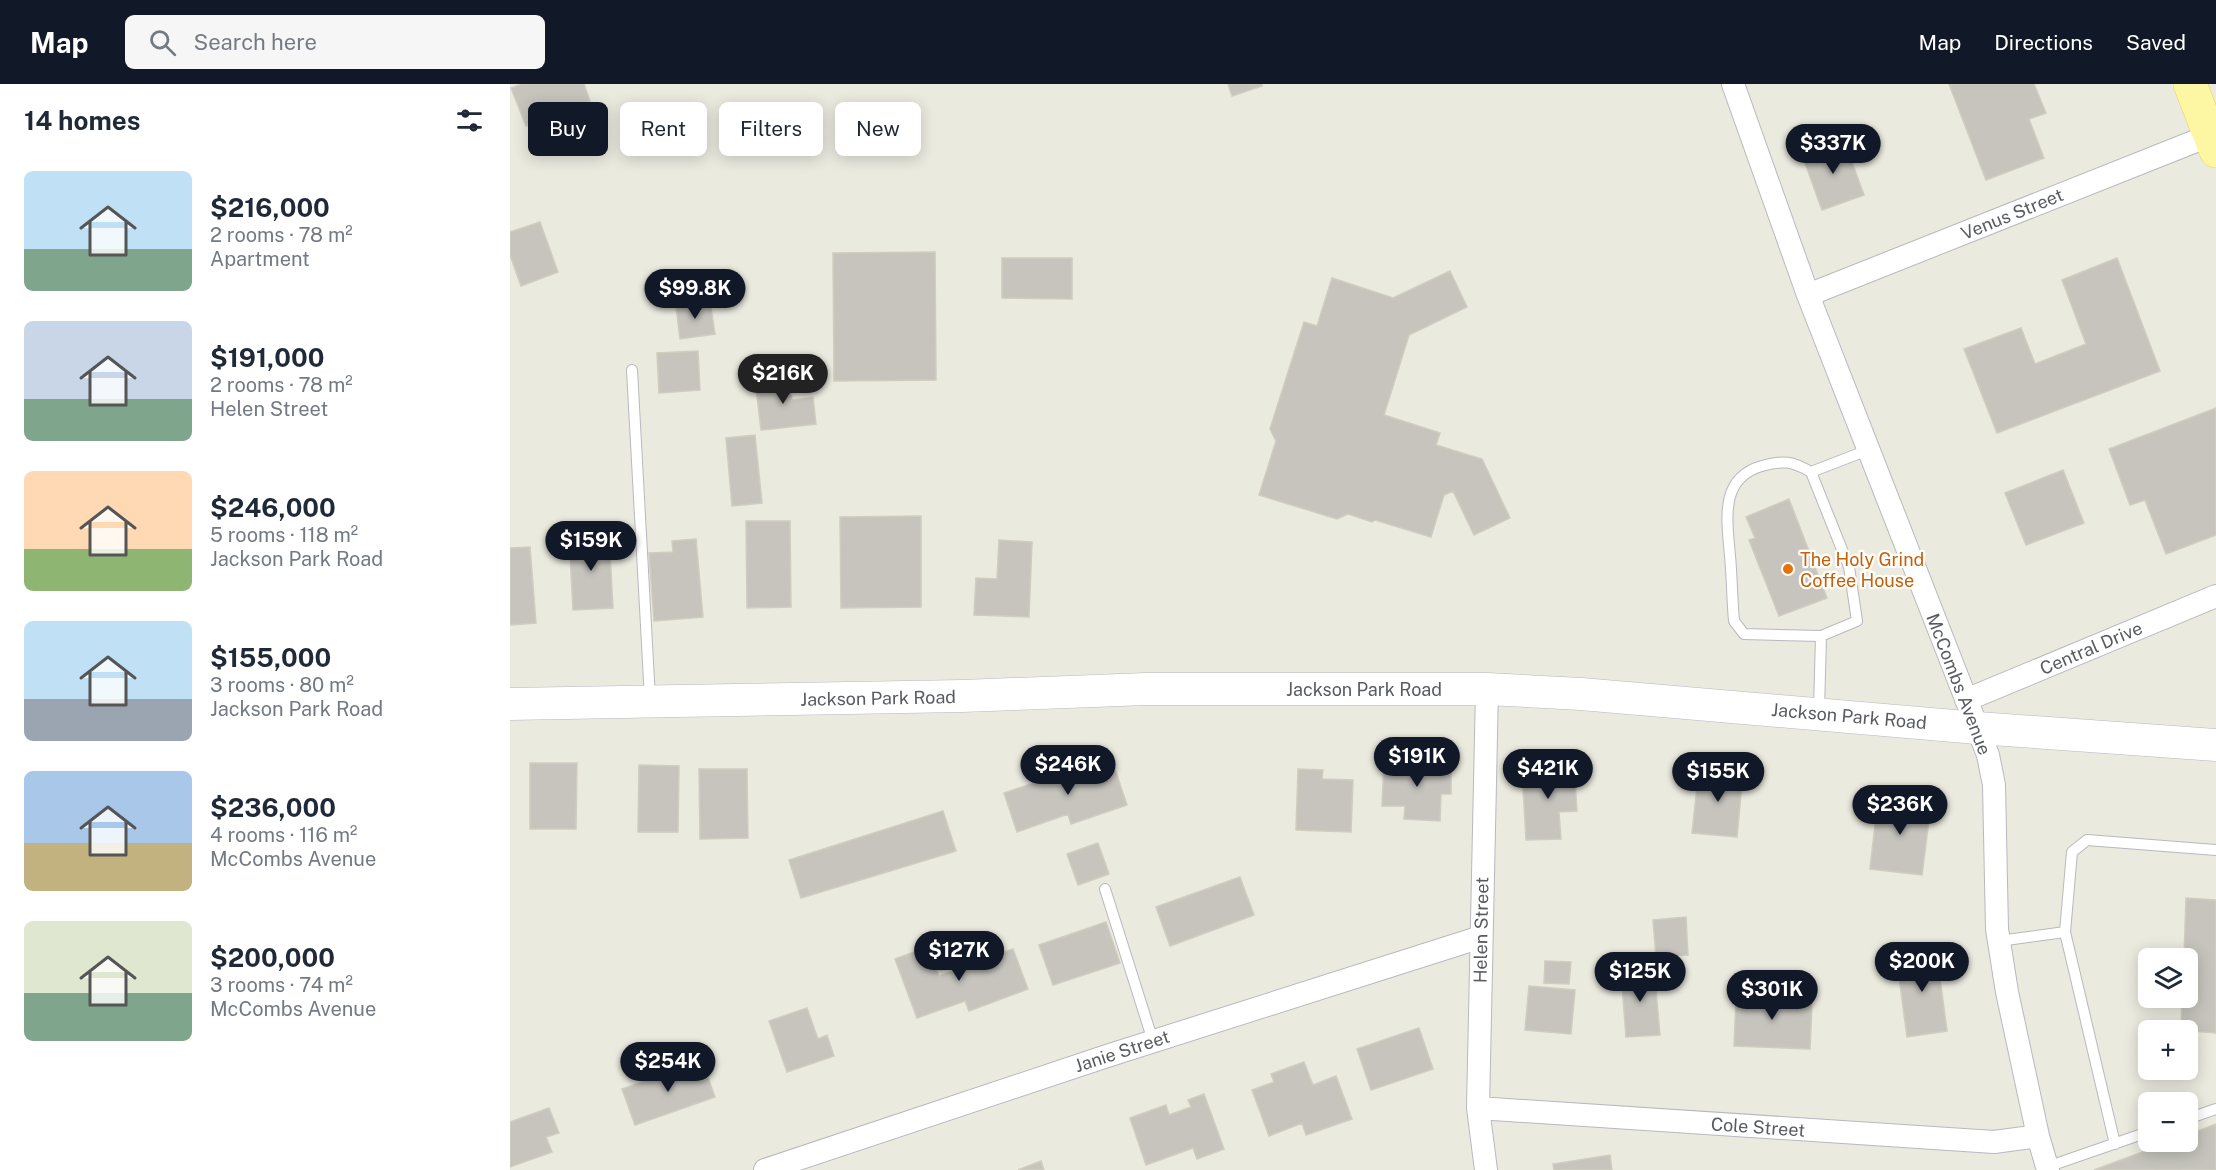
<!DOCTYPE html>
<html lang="en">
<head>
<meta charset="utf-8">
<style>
  :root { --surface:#fff; --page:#f6f6f7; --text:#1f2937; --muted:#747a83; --accent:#111827 }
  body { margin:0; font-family:"Public Sans",sans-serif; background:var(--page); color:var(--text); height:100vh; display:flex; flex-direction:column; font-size:22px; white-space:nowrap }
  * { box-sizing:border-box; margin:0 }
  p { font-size:20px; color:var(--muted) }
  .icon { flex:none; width:33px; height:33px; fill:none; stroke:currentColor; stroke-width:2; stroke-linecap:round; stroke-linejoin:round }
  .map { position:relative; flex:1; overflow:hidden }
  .side { display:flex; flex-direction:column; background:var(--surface); width:510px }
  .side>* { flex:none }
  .banner { position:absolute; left:18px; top:18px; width:570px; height:54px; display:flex; gap:12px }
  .fabs { position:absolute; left:1628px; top:864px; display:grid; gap:12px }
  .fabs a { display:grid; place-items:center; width:60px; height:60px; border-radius:9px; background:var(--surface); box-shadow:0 3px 15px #0003; font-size:30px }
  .price { position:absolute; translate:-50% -51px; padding:0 14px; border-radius:21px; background:var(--accent); color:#fff; font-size:20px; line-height:39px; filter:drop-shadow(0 2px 3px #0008) }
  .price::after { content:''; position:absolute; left:50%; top:36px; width:18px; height:14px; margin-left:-9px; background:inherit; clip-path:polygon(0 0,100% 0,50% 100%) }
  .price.selected { background:#222; color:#fff }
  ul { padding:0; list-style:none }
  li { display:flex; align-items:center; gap:18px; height:150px; padding:0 24px }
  li span { display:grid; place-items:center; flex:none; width:168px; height:120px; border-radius:9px; color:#555 }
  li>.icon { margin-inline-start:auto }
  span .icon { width:72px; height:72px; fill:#fffc; stroke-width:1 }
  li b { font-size:26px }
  h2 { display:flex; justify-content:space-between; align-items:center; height:72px; padding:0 24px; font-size:26px }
  .pill { padding:0 21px; border-radius:9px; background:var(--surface); box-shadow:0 3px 15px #0003; font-size:21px; line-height:54px }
  .pill.selected { background:var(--accent); color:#fff }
  header { display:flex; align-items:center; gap:36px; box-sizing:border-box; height:84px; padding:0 30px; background:var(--accent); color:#fff }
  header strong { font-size:28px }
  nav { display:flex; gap:33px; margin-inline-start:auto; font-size:21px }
  .search { width:420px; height:54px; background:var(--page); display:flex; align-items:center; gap:15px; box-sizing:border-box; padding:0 21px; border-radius:9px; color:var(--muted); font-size:22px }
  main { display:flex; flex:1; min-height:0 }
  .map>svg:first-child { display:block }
  .building { fill:#c6c4bd; stroke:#d0ccbe; stroke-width:1.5 }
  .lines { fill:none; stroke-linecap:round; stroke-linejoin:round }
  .service-casing { stroke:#b7b9be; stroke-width:12 }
  .minor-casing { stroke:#b7b9be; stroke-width:24 }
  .secondary-casing { stroke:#b5b8be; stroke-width:33 }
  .primary-casing { stroke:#eed256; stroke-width:34 }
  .service { stroke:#fff; stroke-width:10 }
  .minor { stroke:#fff; stroke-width:22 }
  .secondary { stroke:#fff; stroke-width:32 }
  .primary { stroke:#fdf7a3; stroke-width:33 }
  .food-dot { fill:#e8710a; stroke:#fff; stroke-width:2 }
  .labels { text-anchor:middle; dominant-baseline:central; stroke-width:4.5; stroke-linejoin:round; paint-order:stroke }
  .street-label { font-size:18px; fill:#585b60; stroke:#fff }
  .food-label { font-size:18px; fill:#c56008; stroke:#fff; text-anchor:start }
</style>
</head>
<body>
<header>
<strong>Map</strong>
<div class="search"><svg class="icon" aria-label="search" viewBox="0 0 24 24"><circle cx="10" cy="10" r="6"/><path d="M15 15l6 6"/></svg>Search here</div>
<nav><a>Map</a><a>Directions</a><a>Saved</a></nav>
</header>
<main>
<section class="side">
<h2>14 homes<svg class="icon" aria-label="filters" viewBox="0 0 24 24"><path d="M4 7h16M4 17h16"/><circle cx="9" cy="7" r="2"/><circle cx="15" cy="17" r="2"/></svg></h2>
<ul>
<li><span style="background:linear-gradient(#bfe0f5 65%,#7fa58c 0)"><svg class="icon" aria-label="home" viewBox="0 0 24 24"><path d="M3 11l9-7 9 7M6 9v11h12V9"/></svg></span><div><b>$216,000</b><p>2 rooms · 78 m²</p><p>Apartment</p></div></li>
<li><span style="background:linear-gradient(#c9d6e8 65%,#7fa58c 0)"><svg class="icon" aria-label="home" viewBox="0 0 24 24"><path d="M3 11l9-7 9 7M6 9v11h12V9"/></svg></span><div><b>$191,000</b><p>2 rooms · 78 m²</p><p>Helen Street</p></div></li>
<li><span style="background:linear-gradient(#ffd9b3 65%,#8fb573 0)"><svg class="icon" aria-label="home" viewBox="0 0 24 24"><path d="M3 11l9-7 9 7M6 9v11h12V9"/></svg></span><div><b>$246,000</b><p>5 rooms · 118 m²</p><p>Jackson Park Road</p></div></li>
<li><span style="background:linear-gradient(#bfe0f5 65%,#9aa5b1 0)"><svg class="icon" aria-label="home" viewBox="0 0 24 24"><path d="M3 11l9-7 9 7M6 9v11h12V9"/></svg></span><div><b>$155,000</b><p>3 rooms · 80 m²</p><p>Jackson Park Road</p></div></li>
<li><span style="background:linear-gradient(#a9c7e8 60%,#c2b280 0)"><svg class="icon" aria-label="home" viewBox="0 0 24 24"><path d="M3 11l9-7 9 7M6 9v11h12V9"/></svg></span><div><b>$236,000</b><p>4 rooms · 116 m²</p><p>McCombs Avenue</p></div></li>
<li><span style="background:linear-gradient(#dfe7d0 60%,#7fa58c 0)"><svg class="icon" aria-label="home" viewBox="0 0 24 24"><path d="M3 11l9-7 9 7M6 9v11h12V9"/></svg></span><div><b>$200,000</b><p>3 rooms · 74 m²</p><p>McCombs Avenue</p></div></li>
</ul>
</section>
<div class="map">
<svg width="1706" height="1086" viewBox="0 0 1706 1086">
  <rect width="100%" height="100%" fill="#ebeadf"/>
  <!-- building -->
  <path class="building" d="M12 0H74L80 17 16 42 1 4Z
    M718 0H752V2L722 12Z
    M1439 0H1524L1536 29 1519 35 1534 74 1476 96Z
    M1334 56 1354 111 1312 126 1292 71Z
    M30 138 48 188 11 202 0 171V148Z
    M425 168 426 296 324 297 323 169Z
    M492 174H562V215L492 214Z
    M1607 174 1650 287 1487 349 1454 265 1511 244 1525 280 1576 260 1552 196Z
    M940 187 957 223 899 251 874 331 930 349 926 361 972 375 1000 434 964 451 943 407 934 411 921 453 865 436 862 438 838 430 827 435 749 411 766 357 760 345 794 238 807 242 822 194 883 214Z
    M200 217 205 250 170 255 166 222Z
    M188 267 190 306 149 309 147 269Z
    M279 288 282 316 303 313 306 340 251 346 246 304 260 302 259 290Z
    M1706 324V451L1656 470 1635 416 1620 421 1599 365Z
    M245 351 252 419 222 422 216 354Z
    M1553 386 1574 439 1516 461 1495 409Z
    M1279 415 1317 514 1269 532 1239 456 1245 454 1236 433Z
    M411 432V523L331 524 330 433Z
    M236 437H280L281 523 237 524Z
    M99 450 103 524 63 526 59 452Z
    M186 455 193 533 144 537 139 469 163 468 162 457Z
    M489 456 522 458 519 533 464 531 466 494 487 495Z
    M20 463 26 539 0 541V464Z
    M601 673 617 721 561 740 558 730 507 748 494 709Z
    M874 678 941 680V710H931L930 737 894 735 895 722H872Z
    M20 679H67L66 745H20Z
    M129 681 169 682 168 748H128Z
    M1064 682 1067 727 1049 728 1051 755 1016 756 1012 685Z
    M189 685H237L238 754 190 755Z
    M788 685 813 686 812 695 843 696 841 748 786 746Z
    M1189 685 1233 689 1227 753 1182 749Z
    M1368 714 1421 720 1412 791 1360 785Z
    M433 727 446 767 291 814 279 776Z
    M588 759 599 790 568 801 557 770Z
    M730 793 744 831 660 862 646 823Z
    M1676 814 1706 816V949L1671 946 1672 914H1677V874H1674Z
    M1176 833 1178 871 1146 873 1143 836Z
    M596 838 610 879 543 901 529 861Z
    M418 863 429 892 503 865 518 905 459 927 455 917 407 934 385 875Z
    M1426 864 1437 947 1397 953 1386 870Z
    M1035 877 1061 878 1059 900 1034 899Z
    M1144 884 1150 951 1116 953 1111 887Z
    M1240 898 1267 899 1266 919 1302 920 1300 965 1224 962 1226 916H1239Z
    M1019 902 1065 906 1061 950 1015 946Z
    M297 924 308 955 317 951 324 972 277 988 259 937Z
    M909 944 923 985 861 1006 847 965Z
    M192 977 205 1013 125 1041 112 1005Z
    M794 978 803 1001 826 992 842 1035 796 1051 792 1039 759 1052 742 1006 764 998 761 990Z
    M694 1010 714 1065 687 1075 683 1064 636 1081 620 1034 656 1021 659 1031 681 1023 678 1016Z
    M39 1024 49 1049 36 1053 42 1068 0 1083V1038Z
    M1706 1040V1086H1584L1659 1058H1677V1051Z
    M1100 1071 1102 1086H1044L1043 1080Z
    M531 1077 534 1086H508Z"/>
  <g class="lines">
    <defs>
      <path id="service" d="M122 286 140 615
        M1301 388 1339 483 1347 537 1311 552 1234 550 1224 537C1222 515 1222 493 1220 472 1217 436 1209 394 1252 382 1274 376 1282 377 1301 388L1358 366
        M1309 626 1311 552
        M595 805 643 957
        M1555 848 1562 768 1577 756 1706 766
        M1489 857 1555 848 1605 1060
        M1677 1035 1706 1025
        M1537 1083 1638 1048"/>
      <path id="minor" d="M1223 0 1298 211 1478 671 1484 701 1487 845 1497 908 1528 1052 1538 1086
        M1298 211 1706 49
        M1456 616 1706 512
        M968 1024 1484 1058 1528 1052
        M255 1086 597 972 971 853
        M976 1086 968 1024 977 605"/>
      <path id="secondary" d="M0 620 452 612 636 605H977L1071 610 1467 644 1706 661"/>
      <path id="primary" d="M1680 0 1706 67"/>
    </defs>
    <!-- service casing -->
    <use href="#service" class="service-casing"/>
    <!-- minor casing -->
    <use href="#minor" class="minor-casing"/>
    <!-- secondary casing -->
    <use href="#secondary" class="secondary-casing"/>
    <!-- primary casing -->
    <use href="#primary" class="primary-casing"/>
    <!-- service -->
    <use href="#service" class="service"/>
    <!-- minor -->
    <use href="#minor" class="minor"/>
    <!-- secondary -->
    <use href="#secondary" class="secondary"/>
    <!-- primary -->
    <use href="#primary" class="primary"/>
  </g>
  <!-- markers -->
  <circle class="food-dot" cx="1278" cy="485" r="6"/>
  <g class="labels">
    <!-- street labels -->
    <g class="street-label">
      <text transform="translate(1502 130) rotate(-22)">Venus Street</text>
      <text transform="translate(1581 564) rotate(-23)">Central Drive</text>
      <text transform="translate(1449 600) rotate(69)">McCombs Avenue</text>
      <text x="854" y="605">Jackson Park Road</text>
      <text transform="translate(368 614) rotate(-1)">Jackson Park Road</text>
      <text transform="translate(1339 632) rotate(5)">Jackson Park Road</text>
      <text transform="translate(971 846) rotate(-89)">Helen Street</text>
      <text transform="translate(612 967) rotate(-18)">Janie Street</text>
      <text transform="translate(1248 1043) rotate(4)">Cole Street</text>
    </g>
    <!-- food labels -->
    <g class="food-label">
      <text x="1290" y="475">The Holy Grind<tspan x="1290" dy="21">Coffee House</tspan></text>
    </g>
  </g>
</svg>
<div class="fabs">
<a><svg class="icon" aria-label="layers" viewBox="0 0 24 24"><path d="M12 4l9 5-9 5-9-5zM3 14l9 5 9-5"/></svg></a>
<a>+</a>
<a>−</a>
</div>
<b class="price" style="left:1323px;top:91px">$337K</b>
<b class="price" style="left:185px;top:236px">$99.8K</b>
<b class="price selected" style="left:273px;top:321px">$216K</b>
<b class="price" style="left:81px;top:488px">$159K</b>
<b class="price" style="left:907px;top:704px">$191K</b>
<b class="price" style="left:558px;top:712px">$246K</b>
<b class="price" style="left:1038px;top:716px">$421K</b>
<b class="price" style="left:1208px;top:719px">$155K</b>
<b class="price" style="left:1390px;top:752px">$236K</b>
<b class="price" style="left:449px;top:898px">$127K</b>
<b class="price" style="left:1412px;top:909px">$200K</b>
<b class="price" style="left:1130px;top:919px">$125K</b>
<b class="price" style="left:1262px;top:937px">$301K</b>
<b class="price" style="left:158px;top:1009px">$254K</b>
<div class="banner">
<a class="pill selected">Buy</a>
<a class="pill">Rent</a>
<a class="pill">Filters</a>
<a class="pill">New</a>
</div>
</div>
</main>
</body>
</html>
